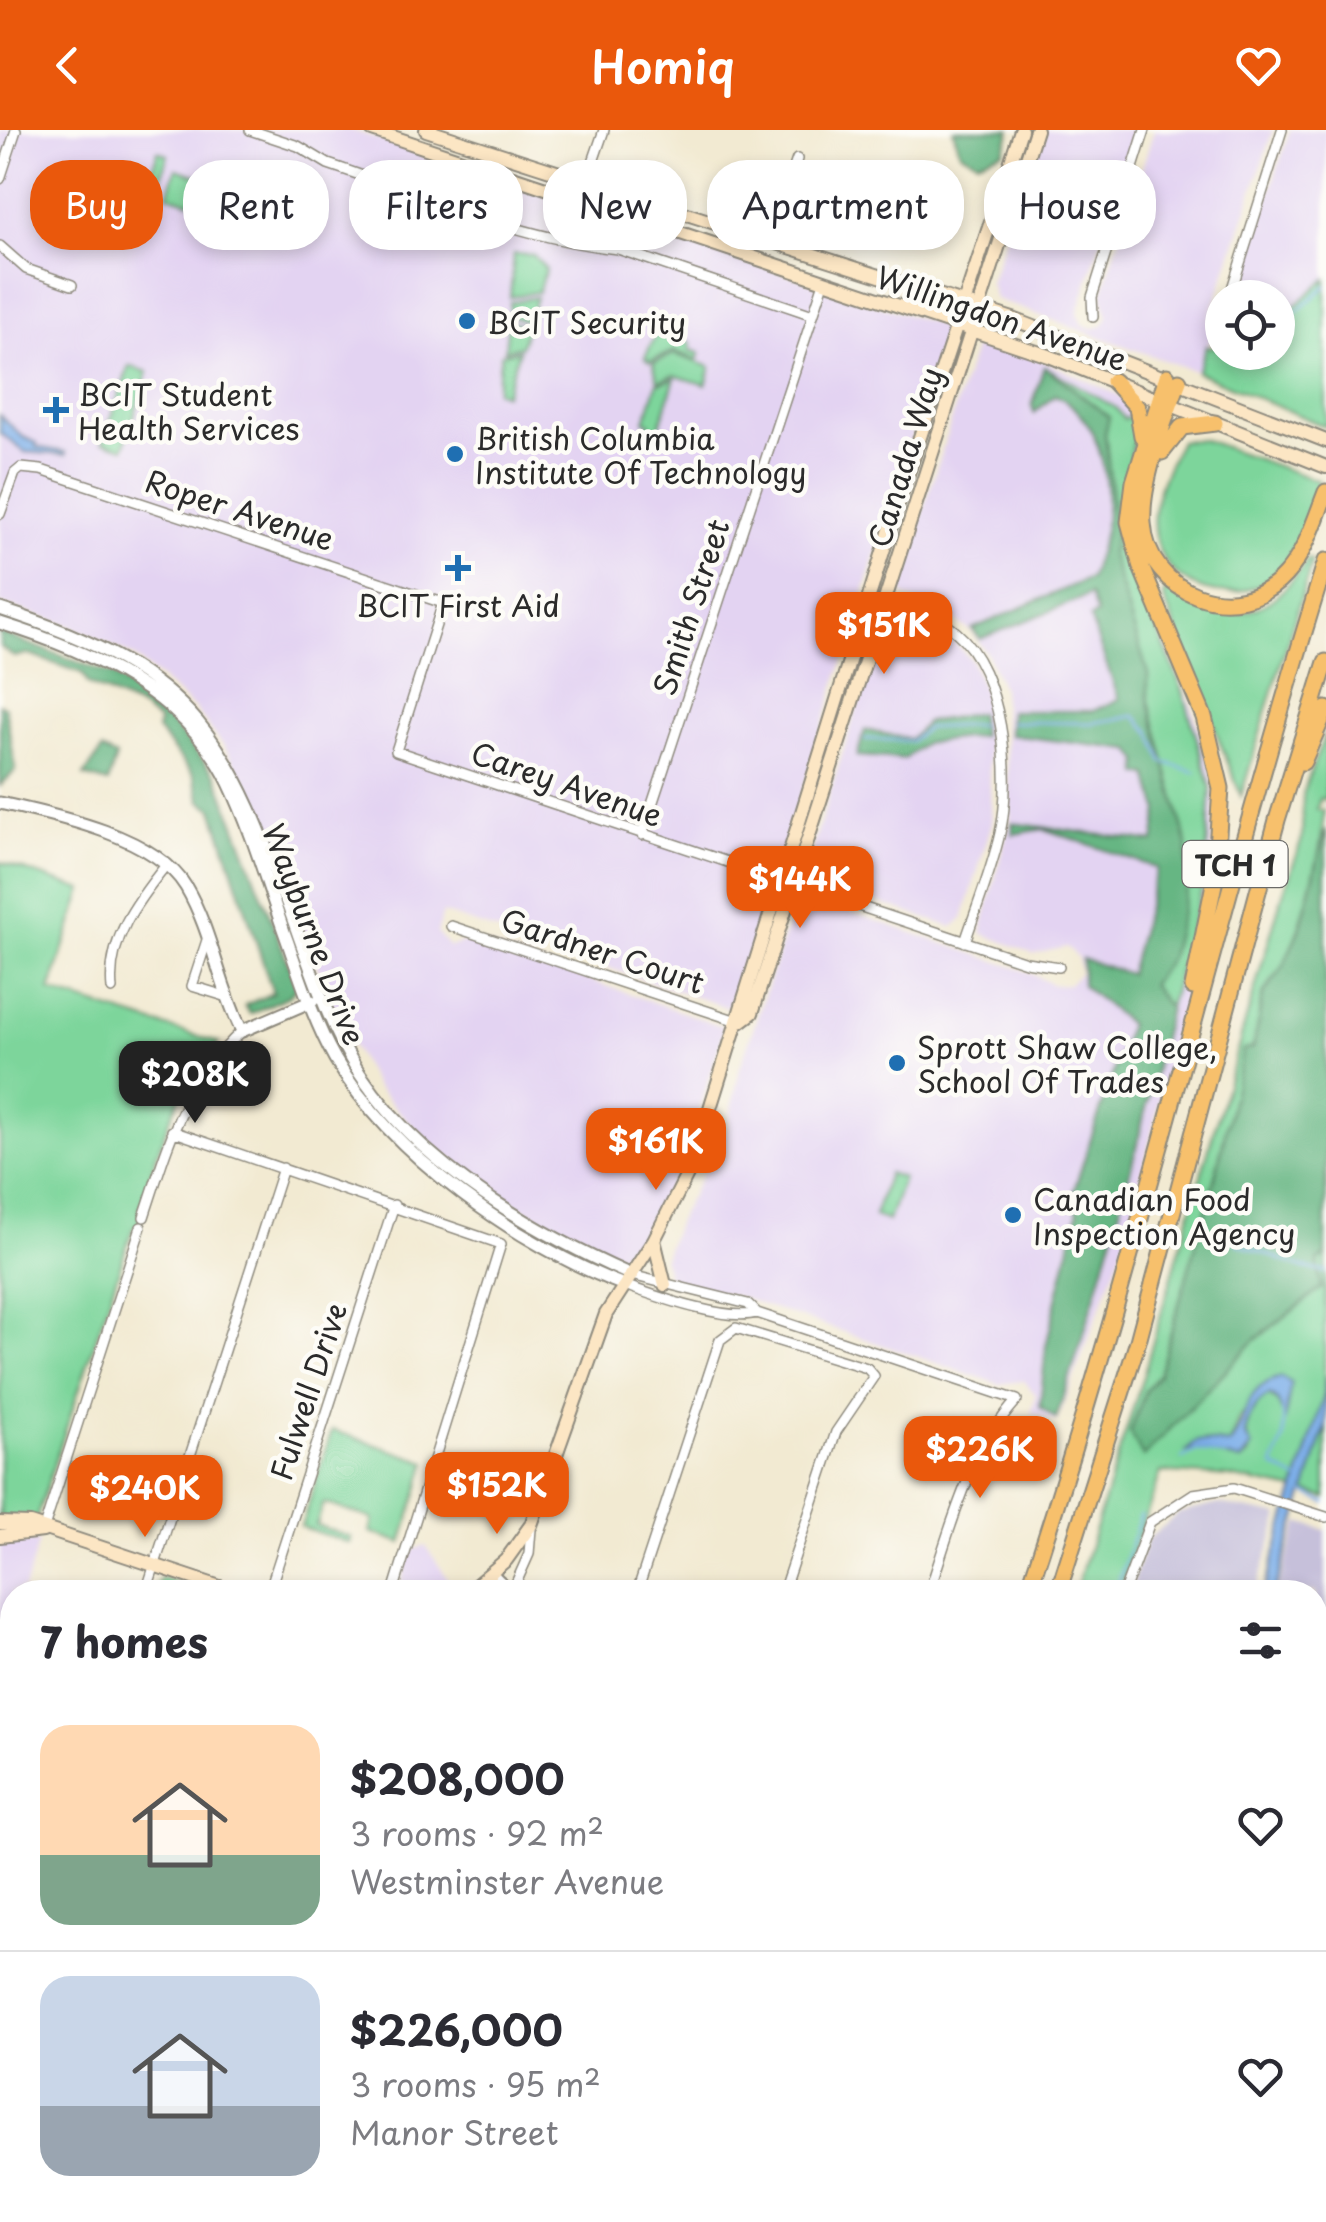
<!DOCTYPE html>
<html lang="en">
<head>
<meta charset="utf-8">
<style>
  :root { --surface:#fff; --page:#f2f2f3; --text:#2b2b33; --muted:#7c7c81; --line:#e1e1e2; --accent:#ea580c }
  body { margin:0; font-family:"Playpen Sans",sans-serif; background:var(--page); color:var(--text); height:100vh; display:flex; flex-direction:column; font-size:38px; white-space:nowrap }
  * { box-sizing:border-box; margin:0 }
  p { font-size:32px; color:var(--muted) }
  .icon { flex:none; width:55px; height:55px; fill:none; stroke:currentColor; stroke-width:2; stroke-linecap:round; stroke-linejoin:round }
  .map { position:relative; flex:1; overflow:hidden }
  .sheet { position:absolute; left:0px; top:1450px; width:1328px; height:642px; display:flex; flex-direction:column; background:var(--surface); border-radius:40px 40px 0 0; box-shadow:0 5px 15px #0003 }
  .sheet>* { flex:none }
  .banner { position:absolute; left:30px; top:30px; width:1268px; height:90px; display:flex; gap:20px }
  .tools { position:absolute; left:1205px; top:150px; display:grid; gap:20px }
  .tools a { display:grid; place-items:center; width:90px; height:90px; border-radius:50%; background:var(--surface); box-shadow:0 5px 15px #0003; font-size:50px }
  .price { position:absolute; translate:-50% -85px; padding:0 22px; border-radius:20px; background:var(--accent); color:#fff; font-size:32px; line-height:65px; filter:drop-shadow(0 2px 5px #0008) }
  .price::after { content:''; position:absolute; left:50%; top:60px; width:30px; height:22px; margin-left:-15px; background:inherit; clip-path:polygon(0 0,100% 0,50% 100%) }
  .price.on { background:#222; color:#fff }
  ul { padding:0; list-style:none }
  li { display:flex; align-items:center; gap:30px; height:250px; padding:0 40px }
  li+li { border-top:2px solid var(--line) }
  li span { display:grid; place-items:center; flex:none; width:280px; height:200px; border-radius:30px; color:#555 }
  li>.icon { margin-inline-start:auto }
  span .icon { width:120px; height:120px; fill:#fffc; stroke-width:1 }
  li b { font-size:42px }
  h2 { display:flex; justify-content:space-between; align-items:center; height:120px; padding:0 40px; font-size:42px }
  .chip { padding:0 35px; border-radius:40px; background:var(--surface); box-shadow:0 5px 15px #0003; font-size:35px; line-height:90px }
  .chip.on { background:var(--accent); color:#fff }
  header { display:flex; justify-content:space-between; align-items:center; height:130px; padding:0 40px; background:var(--accent); color:#fff; font-size:45px; font-weight:600 }
  .map>svg:first-child { display:block }
  .built { fill:#e3d3f2 }
  .industrial { fill:#c6c0da }
  .green { fill:#7dd59b; stroke:#548063; stroke-width:2.5; fill-rule:evenodd }
  .forest { fill:#66b683; stroke:#487057; stroke-width:2.5 }
  .water { fill:#7dafe9; stroke:#546d8a; stroke-width:2.5 }
  .lines { fill:none; stroke-linecap:round; stroke-linejoin:round }
  .stream { stroke:#7dafe9; stroke-width:2.5 }
  .minor-casing { stroke:#8e8a7e; stroke-width:12 }
  .tertiary-casing { stroke:#8e8a7e; stroke-width:15 }
  .secondary-casing { stroke:#8e8a7e; stroke-width:16 }
  .motorway-casing { stroke:#8e8a7e; stroke-width:19 }
  .minor { stroke:#fff; stroke-width:9 }
  .tertiary { stroke:#fff; stroke-width:11 }
  .secondary { stroke:#fce6c4; stroke-width:12 }
  .motorway { stroke:#f7c06c; stroke-width:15 }
  .poi-dot { fill:#1f6fb2; stroke:#fdfcf7; stroke-width:4 }
  .labels { text-anchor:middle; dominant-baseline:central; stroke-width:9; stroke-linejoin:round; paint-order:stroke }
  .shield { fill:#fdfcf7; stroke:#6a6a68; stroke-width:2.5 }
  .shield-label { font-size:28px; font-weight:bold; fill:#2b2b2b }
  .street-label { font-size:30px; fill:#2b2b2b; stroke:#fdfcf7 }
  .poi-label { font-size:30px; fill:#2b2b2b; stroke:#fdfcf7; text-anchor:start }
</style>
</head>
<body>
<header><svg class="icon" aria-label="back" viewBox="0 0 24 24"><path d="M15 5l-7 7 7 7"/></svg>Homiq<svg class="icon" aria-label="heart" viewBox="0 0 24 24"><path d="M12 20l-8-8c-3-5 5-10 8-4 3-6 11-1 8 4z"/></svg></header>
<div class="map">
<svg width="1326" height="2092" viewBox="0 0 1326 2092">
  <rect width="100%" height="100%" fill="#fdfcf7"/>
  <filter id="ink" filterUnits="userSpaceOnUse"><feTurbulence type="fractalNoise" baseFrequency=".01" numOctaves="2"/><feDisplacementMap in="SourceGraphic" scale="20" xChannelSelector="R" yChannelSelector="G"/><feConvolveMatrix kernelMatrix="1 2 1 2 8 2 1 2 1" color-interpolation-filters="sRGB"/></filter>
  <filter id="wash" filterUnits="userSpaceOnUse"><feTurbulence type="fractalNoise" baseFrequency=".0048" numOctaves="4" result="noise"/><feDisplacementMap in="SourceGraphic" scale="40" xChannelSelector="R" yChannelSelector="G"/><feGaussianBlur stdDeviation="2.25" result="paint"/><feColorMatrix in="noise" values="0 0 0 0 0 0 0 0 0 0 0 0 0 0 0 0 0 1.4 0 .05"/><feComposite in="paint" operator="in"/></filter>
  <g filter="url(#wash)">
    <rect width="100%" height="100%" fill="#f2ead2"/>
    <!-- built -->
    <path class="built" d="M0 0H351L562 70 567 76 564 86 577 93 584 82 592 80 938 195 944 203 780 735 772 737 767 752 772 761 735 874 726 877 443 783 437 803 449 817 473 810 725 897 682 1034 627 1128 616 1130 588 1117 504 1067 429 1013 376 957 337 889 251 661 224 616 193 577 133 526 71 496 0 473Z
      M1040 0H1136L1078 182 1081 193 1091 199 1102 196 1108 187 1102 164 1154 0H1273L1209 192 1211 208 1197 242 995 169 990 153Z
      M1290 0H1326V149L1301 174 1278 187V168H1236Z
      M983 211 1042 230 1118 265 1133 279 1138 308 1121 378 1124 415 1191 574 1212 644 1215 672 1210 737 1183 872 1126 1109 1057 1292 1031 1283 1036 1265 1024 1251 999 1254 739 1167 677 1152 668 1146 663 1130 677 1091 727 999 740 938 796 770 806 767 1028 842 1053 855 1069 854 1080 842 1078 827 1067 817 1034 824 981 803 1011 687 1002 558 987 523 971 502 945 483 905 466 900 457 962 256 975 217Z
      M897 483 931 496 953 511 971 530 985 564 992 693 963 789 952 797 816 752 805 741 885 491Z
      M0 1411H39L24 1459 12 1462 11 1483 0 1505Z
      M426 1416 455 1460 398 1462 411 1420Z
      M1326 1994V2092H1294L1298 2080H1315V2027Z"/>
    <!-- industrial -->
    <path class="industrial" d="M1219 1374 1280 1386 1255 1462H1130L1147 1410 1179 1383Z
      M1299 1392 1326 1400V1933L1315 1967V1462H1276Z
      M926 2080H1117L1116 2092H922Z
      M1144 2080H1278L1274 2092H1143Z"/>
    <!-- green -->
    <path class="green" d="M158 21 168 25 157 61 147 55Z
      M176 39 202 47 194 73 168 65Z
      M514 124 533 125 546 139 538 162 510 167Z
      M1326 149V297L1197 242 1206 216 1222 217V222H1278V190Z
      M536 167 529 192 509 185 510 172Z
      M508 191 527 196 521 216 505 220Z
      M659 199 691 213 690 220 700 223 697 230 674 221 650 231 645 227Z
      M519 220 505 264 496 261 501 224Z
      M674 224 711 237 706 255 674 245 658 251 653 233Z
      M129 236 148 242 124 318 103 312Z
      M1044 236 1116 278 1124 289 1133 285 1136 301 1116 403 1182 558 1211 658 1205 748 1169 878 1150 854 1187 715 1148 568 1147 543 1111 425 1116 403 1105 304 1109 287Z
      M675 248 656 308 646 304 650 293 645 291 657 254Z
      M1202 309 1319 351C1308 382 1300 419 1277 442 1237 482 1166 461 1155 407 1148 374 1166 339 1180 311Z
      M1308 429 1312 431 1241 666 1163 466 1166 460C1230 496 1266 492 1308 429Z
      M1326 601V670L1320 668 1317 679 1323 681C1326 710 1299 810 1282 837 1277 846 1269 854 1264 863 1254 884 1264 908 1244 927L1203 1094 1159 1244 1145 1261 1144 1326 1255 1210 1321 1158 1318 1130 1326 1126 1324 1266 1295 1360 1230 1347 1161 1342 1120 1462H1075L1141 1253 1278 779 1302 709 1303 662ZM1281 1247 1284 1284 1283 1275 1269 1265C1246 1278 1244 1301 1249 1325L1241 1331 1197 1319 1203 1311 1230 1314 1239 1288Z
      M0 732 83 760 50 861 219 913C172 960 159 1020 139 1081L140 1093 133 1098 36 1389 0 1388Z
      M888 1043 903 1048 888 1091 874 1086Z
      M1326 1295V1368L1305 1361Z
      M332 1300 427 1332 402 1413 370 1402 373 1389 324 1373 316 1395 351 1407 350 1413 301 1397Z
      M162 1448 165 1449 207 1462H151Z
      M864 2080H911L907 2092H858Z"/>
    <!-- forest -->
    <path class="forest" d="M953 0H1011L1004 21 978 31 960 22Z
      M1044 236 1109 287 1105 304 1116 403 1111 425 1148 544V568L1187 715V757L1170 828 1151 854 1169 878C1139 1017 1102 1154 1056 1289L1040 1277 1046 1216 1078 1081 1070 1072 1129 894 1082 855V829L1129 844 1157 738 1044 699 1013 704 1012 693 1154 712 1159 680 1148 645 1139 644V630L1131 620 1009 605 1010 581H1093L1119 569 1090 488 1097 484 1090 465 980 509 972 499 1090 448C1095 431 1103 412 1105 395 1111 351 1100 284 1055 265L1034 283 1032 276Z
      M0 503 113 545 158 578 216 645 297 856 289 866 250 884 245 875 273 863 213 679 201 671 193 644 157 600 159 592 141 578 88 554 82 543 27 524 14 527 0 517Z
      M0 574 5 577 16 640 0 656Z
      M979 583 982 606 925 613 904 629 857 626 865 600 910 609 927 592Z
      M102 620 116 627 108 653 84 646Z
      M1326 699V1126L1318 1131 1322 1158 1255 1210 1143 1327 1130 1303 1145 1261 1159 1244 1218 1036 1243 920 1253 918 1263 865 1283 837 1301 795Z"/>
    <!-- water -->
    <path class="water" d="M0 285 23 307 37 313 36 317 66 322V325L25 322 0 303Z
      M1326 1245V1295L1274 1462H1263L1324 1266Z
      M1281 1247 1291 1253 1285 1288 1276 1268 1269 1265C1253 1274 1248 1287 1245 1305L1252 1317 1241 1331 1197 1319 1185 1322 1197 1311 1230 1314C1249 1290 1240 1258 1281 1247Z"/>
    <g class="lines">
      <!-- stream -->
      <path class="stream" d="M1278 198 1326 156
        M1011 592 1092 593 1135 586 1151 602 1163 632 1196 642
        M865 609 911 611 927 598 980 595
        M1325 676H1326
        M1236 1113 1301 1137 1326 1142
        M1283 1277 1284 1307 1273 1336 1298 1350
        M1182 1328 1197 1320 1226 1326
        M1305 1363 1326 1373
        M1115 1462 1141 1385
        M1315 1824 1326 1827
        M909 2092 913 2080"/>
    </g>
  </g>
  <g filter="url(#ink)">
    <g class="lines">
      <defs>
        <path id="minor" d="M250 0 298 16 328 34C421 65 520 109 618 119L813 185
          M0 49 16 0
          M566 110 604 0
          M769 111 797 29
          M0 116 26 139 72 155
          M1229 168 1282 0
          M1093 187 1092 167 1145 0
          M0 384 15 343 21 338 41 340 443 473 396 621 1026 832 1059 837
          M887 471C911 479 936 485 956 502 1003 541 1013 646 1000 703 992 739 977 776 965 812
          M642 705 824 152
          M451 796 740 892
          M207 810 192 856 228 867
          M112 859C107 810 137 771 166 735
          M172 1001 501 1114 393 1462
          M144 1087C169 1012 182 957 242 901
          M631 1145 748 1174 757 1183 1017 1270C968 1325 952 1394 929 1462
          M624 1155C656 1166 725 1192 757 1183
          M43 1401 141 1097
          M492 1443 512 1462
          M146 1462 283 1038
          M269 1462 394 1075
          M512 1462 529 1424 531 1399
          M637 1462 720 1210 736 1198 867 1238 874 1246 836 1302 783 1462
          M1124 1462 1150 1392 1193 1364 1234 1358 1326 1387
          M0 1520 12 1490
          M0 1672 12 1676
          M0 1901 12 1863
          M0 1930 12 1934
          M187 2092 191 2080
          M430 2092 434 2080
          M576 2092 579 2080
          M723 2092 726 2080
          M918 2092 922 2080"/>
        <path id="tertiary" d="M0 479C200 543 229 610 296 798 314 849 331 899 360 944 421 1036 532 1101 631 1145
          M0 493C90 521 185 562 229 653 253 703 268 758 287 810 301 850 314 892 335 929 391 1025 521 1117 624 1155
          M0 673C55 685 156 706 186 757 212 801 219 856 242 901L312 871
          M1315 1989 1326 1956
          M1281 2092 1285 2080"/>
        <path id="secondary" d="M372 0 1049 226 1326 337
          M426 0 1013 189 1326 311
          M740 892 752 883 1036 0
          M654 1110 665 1155
          M0 1393 30 1394 235 1462
          M0 1406 43 1401
          M468 1462 506 1430 531 1395 606 1184 654 1110 693 1033 896 380 1021 0"/>
        <path id="motorway" d="M1167 246 1134 352 1129 392 1141 437 1204 587 1221 658 1215 749 1193 857
          M1113 251 1137 277 1142 306
          M1179 251C1165 287 1140 355 1143 393 1147 465 1237 498 1285 445 1306 422 1315 390 1326 362
          M1162 322 1182 297 1215 293
          M1303 632 1326 579
          M1028 1462C1141 1122 1218 773 1326 431
          M1058 1462 1138 1211 1277 690 1326 532
          M812 2092 817 2080
          M841 2092 847 2080"/>
      </defs>
      <!-- minor casing -->
      <use href="#minor" class="minor-casing"/>
      <!-- tertiary casing -->
      <use href="#tertiary" class="tertiary-casing"/>
      <!-- secondary casing -->
      <use href="#secondary" class="secondary-casing"/>
      <!-- motorway casing -->
      <use href="#motorway" class="motorway-casing"/>
      <!-- minor -->
      <use href="#minor" class="minor"/>
      <!-- tertiary -->
      <use href="#tertiary" class="tertiary"/>
      <!-- secondary -->
      <use href="#secondary" class="secondary"/>
      <!-- motorway -->
      <use href="#motorway" class="motorway"/>
    </g>
  </g>
  <!-- markers -->
  <g class="poi-dot">
    <circle cx="467" cy="191" r="10"/>
    <path d="M51 265h10v10h10v10h-10v10h-10v-10h-10v-10h10z"/>
    <circle cx="455" cy="324" r="10"/>
    <path d="M453 423h10v10h10v10h-10v10h-10v-10h-10v-10h10z"/>
    <circle cx="897" cy="933" r="10"/>
    <circle cx="1013" cy="1085" r="10"/>
  </g>
  <g class="labels">
    <!-- shield labels -->
    <rect class="shield" x="1182.5" y="711" width="105" height="46" rx="8"/>
    <g class="shield-label">
      <text x="1235" y="734">TCH 1</text>
    </g>
    <!-- street labels -->
    <g class="street-label">
      <text transform="translate(1002 187) rotate(19)">Willingdon Avenue</text>
      <text transform="translate(904 327) rotate(-73)">Canada Way</text>
      <text transform="translate(240 379) rotate(18)">Roper Avenue</text>
      <text transform="translate(690 477) rotate(-72)">Smith Street</text>
      <text transform="translate(567 653) rotate(19)">Carey Avenue</text>
      <text transform="translate(315 804) rotate(69)">Wayburne Drive</text>
      <text transform="translate(603 820) rotate(18)">Gardner Court</text>
      <text transform="translate(307 1261) rotate(-72)">Fulwell Drive</text>
    </g>
    <!-- poi labels -->
    <g class="poi-label">
      <text x="487" y="191">BCIT Security</text>
      <text x="78" y="263">BCIT Student<tspan x="78" dy="34">Health Services</tspan></text>
      <text x="475" y="307">British Columbia<tspan x="475" dy="34">Institute Of Technology</tspan></text>
      <text x="458" y="474" text-anchor="middle">BCIT First Aid</text>
      <text x="917" y="916">Sprott Shaw College,<tspan x="917" dy="34">School Of Trades</tspan></text>
      <text x="1033" y="1068">Canadian Food<tspan x="1033" dy="34">Inspection Agency</tspan></text>
    </g>
  </g>
</svg>
<div class="tools">
<a><svg class="icon" aria-label="locate" viewBox="0 0 24 24"><circle cx="12" cy="12" r="6"/><path d="M12 2v4M12 18v4M2 12h4M18 12h4"/></svg></a>
</div>
<b class="price" style="left:884px;top:547px">$151K</b>
<b class="price" style="left:800px;top:801px">$144K</b>
<b class="price on" style="left:195px;top:996px">$208K</b>
<b class="price" style="left:656px;top:1063px">$161K</b>
<b class="price" style="left:980px;top:1371px">$226K</b>
<b class="price" style="left:497px;top:1407px">$152K</b>
<b class="price" style="left:145px;top:1410px">$240K</b>
<div class="banner">
<a class="chip on">Buy</a>
<a class="chip">Rent</a>
<a class="chip">Filters</a>
<a class="chip">New</a>
<a class="chip">Apartment</a>
<a class="chip">House</a>
</div>
<section class="sheet">
<h2>7 homes<svg class="icon" aria-label="filters" viewBox="0 0 24 24"><path d="M4 7h16M4 17h16"/><circle cx="9" cy="7" r="2"/><circle cx="15" cy="17" r="2"/></svg></h2>
<ul>
<li><span style="background:linear-gradient(#ffd9b3 65%,#7fa58c 0)"><svg class="icon" aria-label="home" viewBox="0 0 24 24"><path d="M3 11l9-7 9 7M6 9v11h12V9"/></svg></span><div><b>$208,000</b><p>3 rooms · 92 m²</p><p>Westminster Avenue</p></div><svg class="icon" aria-label="heart" viewBox="0 0 24 24"><path d="M12 20l-8-8c-3-5 5-10 8-4 3-6 11-1 8 4z"/></svg></li>
<li><span style="background:linear-gradient(#c9d6e8 65%,#9aa5b1 0)"><svg class="icon" aria-label="home" viewBox="0 0 24 24"><path d="M3 11l9-7 9 7M6 9v11h12V9"/></svg></span><div><b>$226,000</b><p>3 rooms · 95 m²</p><p>Manor Street</p></div><svg class="icon" aria-label="heart" viewBox="0 0 24 24"><path d="M12 20l-8-8c-3-5 5-10 8-4 3-6 11-1 8 4z"/></svg></li>
</ul>
</section>
</div>
</body>
</html>
